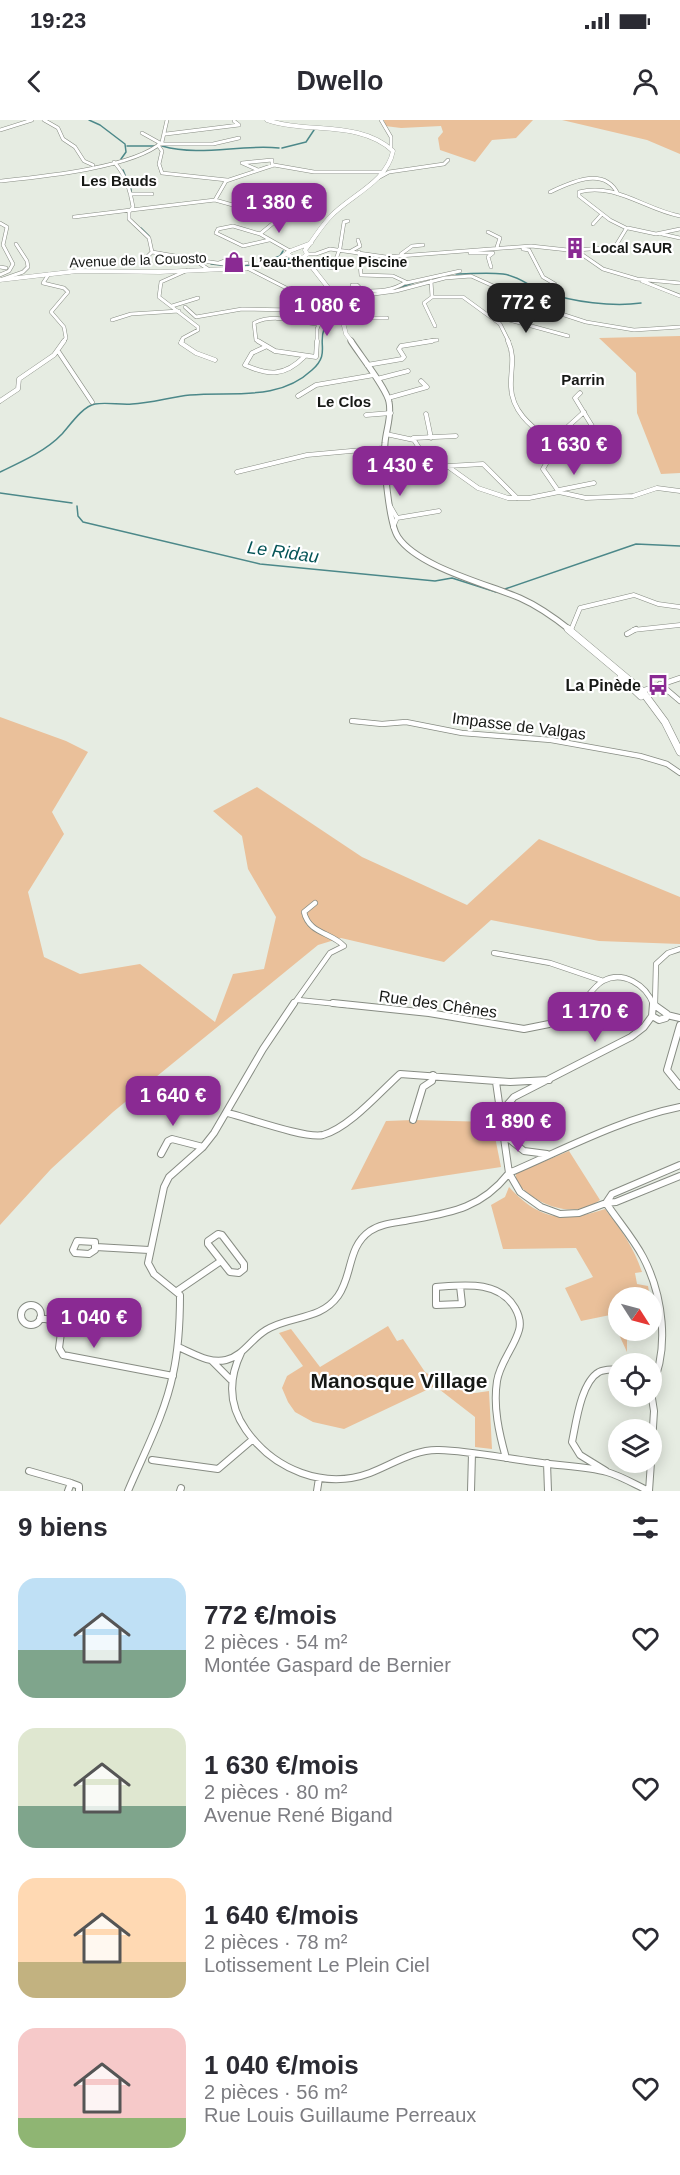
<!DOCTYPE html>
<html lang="fr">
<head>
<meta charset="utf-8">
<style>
  :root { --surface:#fff; --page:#f7f7f7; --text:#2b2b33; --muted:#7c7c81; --accent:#8a2a93 }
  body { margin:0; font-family:Arial,sans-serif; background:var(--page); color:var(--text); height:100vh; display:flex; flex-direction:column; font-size:22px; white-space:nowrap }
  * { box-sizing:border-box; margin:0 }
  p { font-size:20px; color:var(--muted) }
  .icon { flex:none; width:33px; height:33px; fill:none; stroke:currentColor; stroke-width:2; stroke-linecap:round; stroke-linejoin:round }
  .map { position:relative; height:1371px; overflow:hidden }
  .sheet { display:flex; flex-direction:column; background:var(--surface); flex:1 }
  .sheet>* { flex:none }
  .needle { width:39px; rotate:126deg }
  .fabs { position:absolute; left:608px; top:1167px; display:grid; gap:12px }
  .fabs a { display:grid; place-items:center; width:54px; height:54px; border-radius:50%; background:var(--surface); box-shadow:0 3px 15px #0003; font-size:30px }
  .price { position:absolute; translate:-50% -51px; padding:0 14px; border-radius:12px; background:var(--accent); color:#fff; font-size:20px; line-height:39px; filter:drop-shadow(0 2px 3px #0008) }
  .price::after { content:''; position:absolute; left:50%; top:36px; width:18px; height:14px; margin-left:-9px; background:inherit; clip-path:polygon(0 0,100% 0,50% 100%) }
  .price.active { background:#222; color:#fff }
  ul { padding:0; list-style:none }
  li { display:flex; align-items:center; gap:18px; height:150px; padding:0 18px }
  li span { display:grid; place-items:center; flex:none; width:168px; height:120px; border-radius:18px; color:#555 }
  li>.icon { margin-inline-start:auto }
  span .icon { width:72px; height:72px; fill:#fffc; stroke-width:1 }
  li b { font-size:26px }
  h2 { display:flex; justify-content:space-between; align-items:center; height:72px; padding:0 18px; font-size:26px }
  .status { display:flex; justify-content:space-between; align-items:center; height:42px; padding:0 30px; background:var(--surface); direction:ltr }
  .status svg { height:16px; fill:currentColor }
  header { display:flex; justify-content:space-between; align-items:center; height:78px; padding:0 18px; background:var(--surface); font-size:27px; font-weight:700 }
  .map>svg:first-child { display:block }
  .green { fill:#eac09a }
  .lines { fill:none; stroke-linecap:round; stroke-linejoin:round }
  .stream { stroke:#4c8889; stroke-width:1.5 }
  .street-far3-casing { stroke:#878c83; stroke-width:4 }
  .street-far2-casing { stroke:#878c83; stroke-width:5 }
  .street-far1-casing { stroke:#878c83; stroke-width:6 }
  .street-casing { stroke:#878c83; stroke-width:8 }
  .secondary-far2-casing { stroke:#878c83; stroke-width:4.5 }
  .secondary-far1-casing { stroke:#878c83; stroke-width:7 }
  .secondary-casing { stroke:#878c83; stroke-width:8 }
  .street-far3 { stroke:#fff; stroke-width:3 }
  .street-far2 { stroke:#fff; stroke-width:4 }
  .street-far1 { stroke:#fff; stroke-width:4.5 }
  .street { stroke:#fff; stroke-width:6 }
  .secondary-far2 { stroke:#fff; stroke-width:4 }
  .secondary-far1 { stroke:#fff; stroke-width:5 }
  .secondary { stroke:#fff; stroke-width:7 }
  .labels { text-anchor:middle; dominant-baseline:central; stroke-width:4.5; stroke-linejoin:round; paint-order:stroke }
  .far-poi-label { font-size:14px; font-weight:bold; fill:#171916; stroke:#fff; text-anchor:start }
  .far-street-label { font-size:14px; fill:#171916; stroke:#fff }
  .far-neighbourhood-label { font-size:15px; font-weight:bold; fill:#171916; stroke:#fff }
  .poi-label { font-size:16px; font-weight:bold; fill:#171916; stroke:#fff; text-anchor:end }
  .street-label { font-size:16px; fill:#171916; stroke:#fff }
  .water-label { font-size:18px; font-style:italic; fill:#055457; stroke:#fff }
  .near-neighbourhood-label { font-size:21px; font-weight:bold; fill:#171916; stroke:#fff }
</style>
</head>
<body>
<div class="status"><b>19:23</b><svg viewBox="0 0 49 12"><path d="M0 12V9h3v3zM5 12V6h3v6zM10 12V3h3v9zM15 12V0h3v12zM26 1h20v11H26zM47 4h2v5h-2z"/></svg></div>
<header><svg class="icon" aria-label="back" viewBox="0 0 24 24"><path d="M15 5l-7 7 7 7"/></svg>Dwello<svg class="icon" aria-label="person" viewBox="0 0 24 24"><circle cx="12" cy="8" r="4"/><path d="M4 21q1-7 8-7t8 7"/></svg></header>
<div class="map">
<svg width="680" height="1371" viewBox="0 0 680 1371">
  <rect width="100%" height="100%" fill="#e6ece2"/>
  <!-- green -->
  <path class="green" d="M384 0H533L516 18 492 20 475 42 440 30 438 18 443 12 441 6 401 8 385 6Z
    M562 0H680V34L647 20Z
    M680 216V353L661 354 637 293 636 253 599 218Z
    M0 597 66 621 88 632 52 692 64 714 28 772 44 837 80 854 140 844 215 902 233 854 264 849 276 797 248 749 242 716 213 691 257 667 362 737 467 785 539 719 680 777V824L599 821 491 800 444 842 341 818 318 825 113 992 51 1049 0 1105Z
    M413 1000 492 1002 501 1047 351 1070 386 1001Z
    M569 1031 600 1080C573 1101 535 1084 516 1062V1053Z
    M509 1067C539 1100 564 1103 605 1089 621 1109 634 1128 642 1152L635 1153 637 1164 648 1166 650 1177 618 1178V1210L627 1211V1232L610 1195 581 1201 565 1168 593 1157 576 1128 503 1129 491 1085 505 1077Z
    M388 1206 397 1221 403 1219 425 1252 438 1260 475 1273 489 1271 492 1329 475 1327V1297L435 1266 344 1309 313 1302 295 1292 288 1282 282 1268 287 1256 303 1246 279 1213 291 1209 320 1247Z"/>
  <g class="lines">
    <!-- stream -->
    <path class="stream" d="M89 0 100 5 125 24 126 32 121 39
      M127 26H155
      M162 26C201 37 239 24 279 28
      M282 28 306 22 314 10
      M123 50 130 67
      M131 69V72
      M141 108 149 116
      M264 142 280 136 283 131
      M211 144 239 147
      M271 145 289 139 305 144
      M244 146 254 145
      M456 154C471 154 487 152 503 154 519 156 530 167 545 172 572 182 613 187 641 183
      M392 170 413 163
      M0 352C21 342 46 331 62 314 70 305 83 286 95 284 107 282 120 285 132 284 151 283 171 277 190 275 232 271 278 282 312 250 330 234 318 225 324 209
      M0 373 72 383
      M77 386 78 396 83 402 260 444 435 461 452 458 496 472
      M505 469 636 424 680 426"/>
    <defs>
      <path id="street-far3" d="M44 0 58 8 63 19 75 27 84 41 93 45
        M381 0 391 17V27
        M0 10 32 0
        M142 13 160 23
        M166 14 239 5 234 1
        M160 24H213L239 18
        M158 25 162 31 159 44 162 53 227 60
        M114 42C126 55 130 70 133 87L129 92V99L149 118 152 132 146 138 151 144
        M258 50 242 43 272 40V46
        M378 58 389 52 444 44 448 40
        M0 61C39 57 134 48 162 22L167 0
        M550 72C572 62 604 46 618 74
        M130 74H152
        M215 80 240 87
        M131 90 215 80 226 61 274 45 314 52H381
        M283 95 260 114 290 131
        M74 97 131 90
        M0 103 7 107 3 125 13 144 9 151 0 155
        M593 104 602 94
        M626 108 610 100 579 76V72C615 62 646 90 680 96
        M628 108 656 114 680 109
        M488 112 500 118 497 127
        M260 114 233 106 218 109 216 113 243 126 269 120
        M662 114 680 118
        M523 129 529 130 543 157 555 164
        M577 130 615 127 626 109
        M351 131 360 126 358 120
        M152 132 193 139 208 149
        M359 132 361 155 393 156 406 162C393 171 378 171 363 171L357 165H352L355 170H360
        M470 133H493L488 137 491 147
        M307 134H316L330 129 386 137 531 126 577 131 603 149 637 159 680 163
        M401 134 412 126 423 125
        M196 140 231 145 247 143
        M219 143 236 137
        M0 147 6 148
        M247 148 294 172 330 168
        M329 148H333L340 128 344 102 348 101
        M49 154 43 163 64 168 68 172 51 192 64 207 66 218 63 222
        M3 159 23 152 28 147 27 141 16 124
        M431 161 432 177H463L500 204 509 222
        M642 161 680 176
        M406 163 460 151
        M344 177 348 190 354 198H387
        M432 177 424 183 435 206
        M337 179 396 171 445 158 471 156 540 187 586 202 634 210 680 207
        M172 186 198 178
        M185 187 196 197 242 189 341 191
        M491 195 568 216
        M112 200 131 194 179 191
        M181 222 183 218 198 210V207L159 177 161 162 188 150
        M260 222 256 220 254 203C274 193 297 202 318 204
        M317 222V209L325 190
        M423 222 437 220"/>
      <path id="street-far2" d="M182 221 181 223 196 233 215 240
        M258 221 275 231 316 237 317 221
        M508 221C516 238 510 250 511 267 512 295 537 310 556 326L543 349 559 372
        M265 227 252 233 245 245C269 256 285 256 304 237
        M58 231 92 282
        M367 245 402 239 404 237 399 229 401 226 432 221
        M377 259 408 251
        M580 273 575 278 603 324
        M298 276 316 265 374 255
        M388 278 427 267 421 261
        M0 281 18 269 19 259 54 235 64 221
        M426 294 431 318
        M366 295 391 293
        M386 314 414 320 425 337 450 348 478 368 508 378H529L559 372 586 378 633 376 657 368 680 371
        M413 318 456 316
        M552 321 584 292
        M448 346 483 344 517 378
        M237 352 307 335 384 328
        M386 354H392L398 360
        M559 370 594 363
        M389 384 397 398 393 407
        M397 398 439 391
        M571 510 580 488 634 475 658 484 680 487
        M633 510 680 505"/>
      <path id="street-far1" d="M627 514 636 509
        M660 564 680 581
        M642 571 680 558
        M352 601 382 604 406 602 462 613 551 620 640 636 667 644 680 653
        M494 833 550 843 603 861
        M298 880 348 885
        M655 884 656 844 668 833 680 829
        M293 885 330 833 344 826C331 812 309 814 304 792L315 783
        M580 885C587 878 594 866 603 861 623 850 646 865 653 884
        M653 885H655"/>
      <path id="street" d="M333 883 429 893 524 909 549 904 581 883
        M653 884 667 894 666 898 659 900 652 896Z
        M667 895 680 898
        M680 905 667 950 680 966
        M496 962 509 1053 520 1072 541 1087 560 1094 579 1093 606 1083 616 1082 680 1056
        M228 993C248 998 306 1019 323 1015 349 1008 380 972 400 954L510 962 549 960
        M500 993 514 977 631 917 644 907 652 896
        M413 1000 423 967 432 961 433 955
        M504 1015 524 1031 547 1034
        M161 1034 168 1021 172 1019 203 1027
        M509 1053C565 1029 621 999 680 987
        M606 1083C618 1101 633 1118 643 1137 663 1175 670 1229 651 1268
        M606 1083 612 1074 680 1045
        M218 1114 222 1115 244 1144V1149L239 1153 230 1152 208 1124V1121Z
        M77 1121 95 1122V1130L89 1134 75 1133 73 1130Z
        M96 1127 149 1130
        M460 1166 462 1184 436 1185V1167C464 1165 499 1160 515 1188 519 1195 521 1203 519 1210 514 1228 500 1242 497 1261 493 1287 499 1313 506 1338
        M177 1171 221 1141
        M21 1195a10 10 0 1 1 20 0a10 10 0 1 1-20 0Z
        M40 1198 56 1201 62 1205 59 1228 63 1235 173 1256
        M178 1227C193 1233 209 1244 226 1240 243 1236 251 1219 266 1210 290 1195 320 1201 338 1176 353 1155 347 1127 370 1111 380 1104 393 1103 405 1101 448 1093 480 1090 509 1053
        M241 1233C228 1260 229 1286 246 1310 274 1350 324 1370 370 1353 393 1344 415 1329 439 1330 471 1331 503 1338 535 1342 558 1346 585 1346 607 1352 621 1356 636 1365 649 1371
        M212 1241 231 1260
        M651 1272 654 1291 651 1339
        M152 1340 218 1349 252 1320
        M547 1343 548 1371
        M29 1351 71 1363
        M606 1351 580 1335 572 1322C576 1303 581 1262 599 1252 605 1249 612 1250 618 1249
        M68 1371 71 1363 79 1366V1371
        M128 1371C144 1333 165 1294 173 1254 179 1227 180 1202 180 1175L154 1154 148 1143 164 1067 169 1057 203 1027 214 1013 263 929 294 883
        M180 1371 181 1368
        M317 1371 319 1358
        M471 1371 472 1333
        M649 1371 651 1342"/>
      <path id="secondary-far2" d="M267 0C308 14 360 0 393 31 387 62 351 75 331 96 321 106 314 119 305 130L307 134 304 137
        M288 135 295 138 304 137
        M304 137 337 179 346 214 352 222
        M0 160 78 151 160 152 249 148 276 141 290 131 311 123"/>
      <path id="secondary-far1" d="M351 221C360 235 387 269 389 282 392 297 386 309 385 323 383 341 389 404 398 417 418 447 487 464 520 478 538 486 555 498 570 510"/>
      <path id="secondary" d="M568 509 642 571 665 602 680 632
        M621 557 641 576"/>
    </defs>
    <!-- street-far3 casing -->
    <use href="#street-far3" class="street-far3-casing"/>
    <!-- street-far2 casing -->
    <use href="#street-far2" class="street-far2-casing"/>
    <!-- street-far1 casing -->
    <use href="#street-far1" class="street-far1-casing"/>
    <!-- street casing -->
    <use href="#street" class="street-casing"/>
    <!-- secondary-far2 casing -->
    <use href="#secondary-far2" class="secondary-far2-casing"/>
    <!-- secondary-far1 casing -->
    <use href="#secondary-far1" class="secondary-far1-casing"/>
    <!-- secondary casing -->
    <use href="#secondary" class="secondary-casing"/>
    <!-- street-far3 -->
    <use href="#street-far3" class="street-far3"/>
    <!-- street-far2 -->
    <use href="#street-far2" class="street-far2"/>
    <!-- street-far1 -->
    <use href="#street-far1" class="street-far1"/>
    <!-- street -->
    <use href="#street" class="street"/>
    <!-- secondary-far2 -->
    <use href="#secondary-far2" class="secondary-far2"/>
    <!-- secondary-far1 -->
    <use href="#secondary-far1" class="secondary-far1"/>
    <!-- secondary -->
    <use href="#secondary" class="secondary"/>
  </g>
  <!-- icons -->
  <defs>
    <symbol id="building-bare" viewBox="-9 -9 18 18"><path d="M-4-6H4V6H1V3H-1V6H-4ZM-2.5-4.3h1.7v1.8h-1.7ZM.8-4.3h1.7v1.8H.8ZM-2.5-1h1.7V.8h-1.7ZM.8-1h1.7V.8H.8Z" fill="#8a2a93" stroke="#fff" stroke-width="2.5" paint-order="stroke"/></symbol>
    <symbol id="shop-bare" viewBox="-9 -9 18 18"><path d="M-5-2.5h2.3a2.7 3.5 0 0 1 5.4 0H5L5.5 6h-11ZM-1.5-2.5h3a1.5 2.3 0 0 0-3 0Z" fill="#8a2a93" stroke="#fff" stroke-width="2.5" paint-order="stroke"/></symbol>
    <symbol id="bus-bare" viewBox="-9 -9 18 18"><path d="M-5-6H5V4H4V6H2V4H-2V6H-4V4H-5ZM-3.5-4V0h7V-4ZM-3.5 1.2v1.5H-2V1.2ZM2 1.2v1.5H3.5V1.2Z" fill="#8a2a93" stroke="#fff" stroke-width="2.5" paint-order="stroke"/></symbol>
  </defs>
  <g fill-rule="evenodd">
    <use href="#building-bare" x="560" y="113" width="30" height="30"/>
    <use href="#shop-bare" x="219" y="127" width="30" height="30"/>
    <use href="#bus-bare" x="643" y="550" width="30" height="30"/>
  </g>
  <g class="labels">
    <!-- far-poi labels -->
    <g class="far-poi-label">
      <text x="592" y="128">Local SAUR</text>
      <text x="251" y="142">L’eau-thentique Piscine</text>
    </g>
    <!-- far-street labels -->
    <g class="far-street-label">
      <text transform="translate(138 140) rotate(-2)">Avenue de la Couosto</text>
    </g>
    <!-- far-neighbourhood labels -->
    <g class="far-neighbourhood-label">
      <text x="119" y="60">Les Bauds</text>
      <text x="583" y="259">Parrin</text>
      <text x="344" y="281">Le Clos</text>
    </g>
    <!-- poi labels -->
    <g class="poi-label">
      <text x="641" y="565">La Pinède</text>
    </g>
    <!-- street labels -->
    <g class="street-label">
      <text transform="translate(519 606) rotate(7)">Impasse de Valgas</text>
      <text transform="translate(438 884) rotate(8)">Rue des Chênes</text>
    </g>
    <!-- water labels -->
    <g class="water-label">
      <text transform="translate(283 432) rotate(8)">Le Ridau</text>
    </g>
    <!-- near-neighbourhood labels -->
    <g class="near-neighbourhood-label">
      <text x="399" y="1260">Manosque Village</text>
    </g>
  </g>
</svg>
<div class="fabs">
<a><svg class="needle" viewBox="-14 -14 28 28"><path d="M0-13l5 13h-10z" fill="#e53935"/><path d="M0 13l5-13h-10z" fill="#7c7c81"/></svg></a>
<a><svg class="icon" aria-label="locate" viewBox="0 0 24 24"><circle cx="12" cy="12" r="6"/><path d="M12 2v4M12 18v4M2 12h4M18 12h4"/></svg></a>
<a><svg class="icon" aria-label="layers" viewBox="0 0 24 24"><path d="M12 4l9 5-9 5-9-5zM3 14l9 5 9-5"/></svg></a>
</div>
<b class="price" style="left:279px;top:114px">1 380 €</b>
<b class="price active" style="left:526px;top:214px">772 €</b>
<b class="price" style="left:327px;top:217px">1 080 €</b>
<b class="price" style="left:574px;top:356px">1 630 €</b>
<b class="price" style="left:400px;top:377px">1 430 €</b>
<b class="price" style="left:595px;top:923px">1 170 €</b>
<b class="price" style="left:173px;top:1007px">1 640 €</b>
<b class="price" style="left:518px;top:1033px">1 890 €</b>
<b class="price" style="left:94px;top:1229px">1 040 €</b>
</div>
<section class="sheet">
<h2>9 biens<svg class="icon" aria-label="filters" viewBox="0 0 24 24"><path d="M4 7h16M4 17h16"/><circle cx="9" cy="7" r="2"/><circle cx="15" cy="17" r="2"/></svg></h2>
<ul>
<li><span style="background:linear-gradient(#bfe0f5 60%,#7fa58c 0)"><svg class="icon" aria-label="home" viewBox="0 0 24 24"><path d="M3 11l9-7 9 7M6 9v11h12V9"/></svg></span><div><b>772 €/mois</b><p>2 pièces · 54 m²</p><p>Montée Gaspard de Bernier</p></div><svg class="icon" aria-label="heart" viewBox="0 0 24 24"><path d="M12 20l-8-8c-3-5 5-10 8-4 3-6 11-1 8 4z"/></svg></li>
<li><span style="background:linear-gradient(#dfe7d0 65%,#7fa58c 0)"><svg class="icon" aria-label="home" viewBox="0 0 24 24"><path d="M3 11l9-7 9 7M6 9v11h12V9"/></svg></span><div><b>1 630 €/mois</b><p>2 pièces · 80 m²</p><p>Avenue René Bigand</p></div><svg class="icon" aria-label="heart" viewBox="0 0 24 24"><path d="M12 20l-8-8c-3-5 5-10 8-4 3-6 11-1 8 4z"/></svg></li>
<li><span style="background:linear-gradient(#ffd9b3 70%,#c2b280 0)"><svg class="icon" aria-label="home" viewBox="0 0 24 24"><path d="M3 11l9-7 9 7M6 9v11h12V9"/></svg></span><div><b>1 640 €/mois</b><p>2 pièces · 78 m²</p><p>Lotissement Le Plein Ciel</p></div><svg class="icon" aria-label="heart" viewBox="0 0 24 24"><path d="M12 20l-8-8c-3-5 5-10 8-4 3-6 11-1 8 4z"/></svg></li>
<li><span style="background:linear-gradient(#f6c9c9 75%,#8fb573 0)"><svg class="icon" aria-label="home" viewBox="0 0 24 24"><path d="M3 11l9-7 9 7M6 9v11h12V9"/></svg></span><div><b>1 040 €/mois</b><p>2 pièces · 56 m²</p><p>Rue Louis Guillaume Perreaux</p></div><svg class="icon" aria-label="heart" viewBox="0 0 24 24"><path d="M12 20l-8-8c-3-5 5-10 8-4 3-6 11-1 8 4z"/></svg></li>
</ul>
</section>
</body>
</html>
